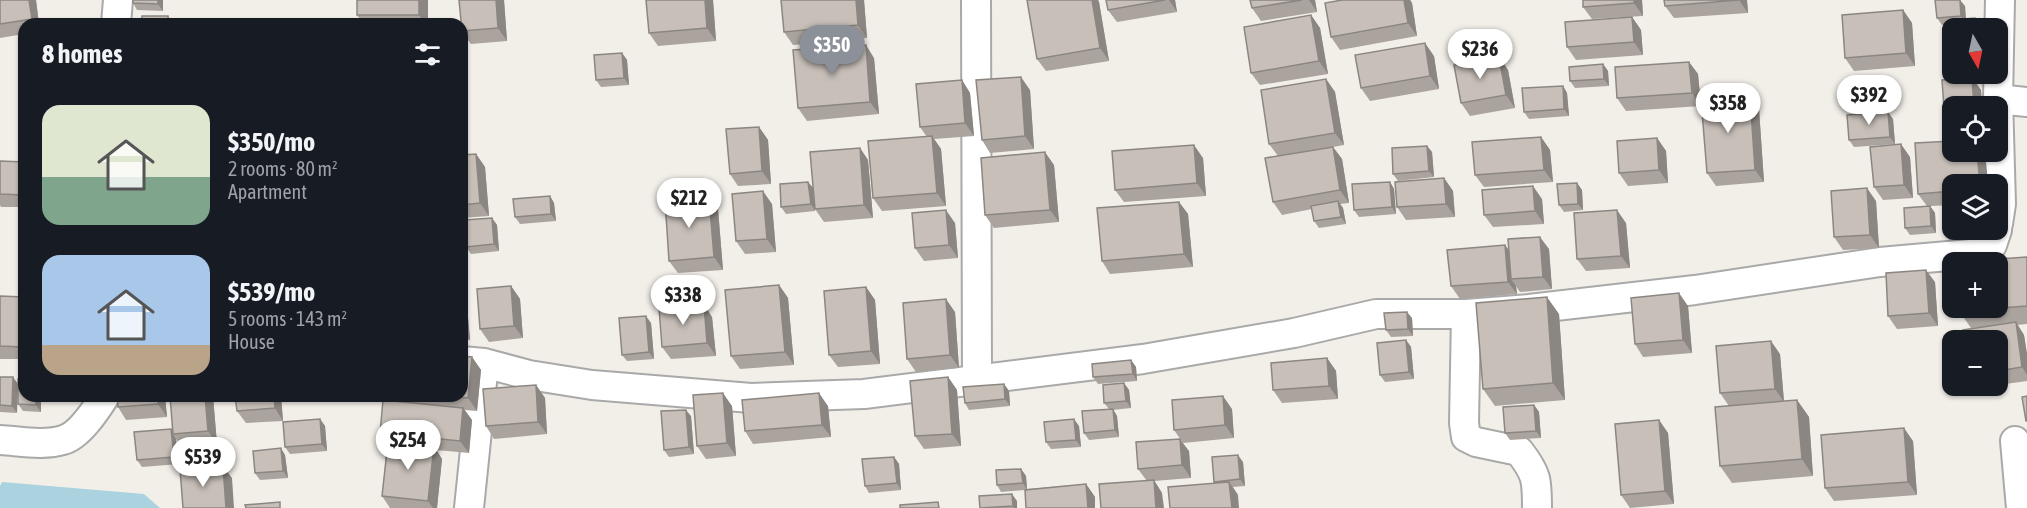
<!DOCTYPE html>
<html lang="en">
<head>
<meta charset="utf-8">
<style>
  :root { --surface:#171b24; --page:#20242c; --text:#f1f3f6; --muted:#9ea1a6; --accent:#8c9099 }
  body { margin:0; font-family:"Asap Condensed",sans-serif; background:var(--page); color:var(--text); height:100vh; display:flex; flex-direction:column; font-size:22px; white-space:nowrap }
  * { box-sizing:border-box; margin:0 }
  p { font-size:20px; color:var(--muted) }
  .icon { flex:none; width:33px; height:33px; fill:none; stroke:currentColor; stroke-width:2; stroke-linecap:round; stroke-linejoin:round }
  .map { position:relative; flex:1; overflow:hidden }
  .drawer { position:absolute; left:18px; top:18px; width:450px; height:384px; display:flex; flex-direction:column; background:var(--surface); border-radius:18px; box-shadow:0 2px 4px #0004 }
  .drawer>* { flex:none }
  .needle { width:39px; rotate:171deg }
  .tools { position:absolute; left:1942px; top:18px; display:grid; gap:12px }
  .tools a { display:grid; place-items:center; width:66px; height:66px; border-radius:12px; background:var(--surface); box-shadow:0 2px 4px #0004; font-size:30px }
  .price { position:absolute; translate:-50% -51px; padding:0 14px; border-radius:21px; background:#fff; color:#222; font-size:20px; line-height:39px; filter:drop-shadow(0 2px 3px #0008) }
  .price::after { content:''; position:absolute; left:50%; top:36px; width:18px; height:14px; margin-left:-9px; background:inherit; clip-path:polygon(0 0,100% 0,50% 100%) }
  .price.active { background:var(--accent); color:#fff }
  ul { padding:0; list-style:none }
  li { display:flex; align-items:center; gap:18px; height:150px; padding:0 24px }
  li span { display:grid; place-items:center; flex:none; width:168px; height:120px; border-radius:18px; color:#555 }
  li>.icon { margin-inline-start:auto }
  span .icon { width:72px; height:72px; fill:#fffc; stroke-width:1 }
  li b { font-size:26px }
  h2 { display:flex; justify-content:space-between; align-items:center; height:72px; padding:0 24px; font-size:26px }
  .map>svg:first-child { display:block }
  .water { fill:#aad3df }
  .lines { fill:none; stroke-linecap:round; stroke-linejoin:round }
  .minor-casing { stroke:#a9a9a9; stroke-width:32 }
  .minor { stroke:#fff; stroke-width:28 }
  .wall { fill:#aba49e }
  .shaded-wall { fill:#8b8681 }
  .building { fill:#c7bfb8; stroke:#8b8681; stroke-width:1.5 }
</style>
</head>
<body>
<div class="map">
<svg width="2027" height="508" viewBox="0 0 2027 508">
  <rect width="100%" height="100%" fill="#f2efe9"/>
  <!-- water -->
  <path class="water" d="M2 482 144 494 160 508H0V486Z"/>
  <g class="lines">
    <defs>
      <path id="minor" d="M976 0 977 380
        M116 24 118 0
        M1998 99 2027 102
        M1998 224 2001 204 1998 99 2000 0
        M1466 314 1464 423 1466 437 1476 442 1519 451C1537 474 1537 480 1537 508
        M462 361 484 363 529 375 592 385 751 398 864 394 1143 359 1294 333 1376 314H1466L1529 309 1695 290 1880 262 1982 253 1992 245 1997 230
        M0 440C19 441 44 446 63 440 79 436 96 410 105 396
        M2015 441 2021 508
        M469 508 484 363"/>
    </defs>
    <!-- minor casing -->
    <use href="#minor" class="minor-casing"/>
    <!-- minor -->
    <use href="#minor" class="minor"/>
  </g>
  <!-- wall -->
  <path class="wall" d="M0 0H36L39 24H24V34L0 38Z
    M163 0V11L137 10 133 3Z
    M357 0H428V24H363L357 15Z
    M504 0 507 41 471 44 462 32V24Z
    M713 0 716 41 658 46 649 33Z
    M864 0 867 38 793 45 784 32Z
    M1027 0H1098L1099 2 1109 61 1046 71 1037 59Z
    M1106 0H1175L1177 12 1117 22 1108 10Z
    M1250 0H1315L1317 12 1261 21 1252 8Z
    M1342 0H1410L1412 3 1417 36 1340 50 1331 37Z
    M1642 0 1643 16 1592 19 1583 7Z
    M1664 0H1747L1748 13 1674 18 1665 6Z
    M1965 6 1966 19 1975 18 1980 25V28H1953V24L1942 25 1937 18Z
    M1903 10 1912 23 1915 66 1854 71 1845 58Z
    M1311 15 1320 28 1328 74 1260 85 1251 73Z
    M1632 17 1641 30 1643 55 1576 60 1567 47Z
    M622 53 627 60 629 85 601 87 596 80Z
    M1434 56 1439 89 1370 101 1361 88Z
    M1499 57 1508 70 1515 108 1470 116 1461 103Z
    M874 58 879 114 807 121 798 108Z
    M1689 62 1698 74 1701 106 1626 111 1617 98Z
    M1603 64 1608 71 1609 86 1575 88 1570 81Z
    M1972 78 1981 90 1982 106H1953V134L1945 123 1942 80Z
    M1326 79 1335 92 1344 145 1333 147 1342 159 1349 203 1340 204 1343 208 1346 224 1319 228 1314 221 1312 209 1282 215 1273 202 1278 156 1269 144Z
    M962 80 970 93 974 136 934 139 941 149 946 206 882 211 873 198 927 137 920 127Z
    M1563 86 1567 93 1569 116 1529 119 1524 112Z
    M1030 90 1034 149 990 153 982 140Z
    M1759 109 1764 182 1716 186 1707 173Z
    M1893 119 1895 144 1854 147 1849 140Z
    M759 127 768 140 771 184 738 186 730 174Z
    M1541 137 1550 150 1553 182 1484 187 1475 175Z
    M1657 138 1666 151 1668 183 1628 186 1619 173Z
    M1427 146 1432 152 1434 177 1398 181 1393 174Z
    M860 148 868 160 873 218 824 222 815 209V211L786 214 781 207 808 182 813 188Z
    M1953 152H1985L1988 184H1953V205L1930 206 1935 213 1936 233 1910 235 1905 228 1927 206 1918 194Z
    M476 154 485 167 489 216 462 218V155Z
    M1910 157 1913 198 1883 200 1874 187Z
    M1203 158 1206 196 1124 202 1115 190Z
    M0 161 24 162V207H1L0 205Z
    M1054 165 1059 222 994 228 985 215Z
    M1444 178 1453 191 1455 217 1406 220 1397 207Z
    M1390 182 1394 189 1396 214 1359 217 1354 210Z
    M1577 183 1582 190 1583 210 1564 212 1559 205Z
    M550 196 554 203 556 221 520 224 515 217Z
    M1542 199 1544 224 1493 227 1484 215Z
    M1876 201 1879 248 1843 250 1834 237Z
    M1179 202 1188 214 1193 267 1110 274 1102 261Z
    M772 204 776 252 745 254 736 241Z
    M1953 206V230H1979V232L1953 234 1948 227Z
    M718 209 723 270 678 273 669 261Z
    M492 218 497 225 499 251 471 254 466 247Z
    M955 223 958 258 924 261 915 248Z
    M1626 223 1630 268 1586 271 1577 259Z
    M1505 245 1509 250 1549 249 1552 289 1520 292 1516 286 1517 294 1460 299 1451 286Z
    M2027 257V324L2017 325 2024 335 2027 354V381L1998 385V340L1984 327 1971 328 1959 311Z
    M1935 282 1938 326 1897 329 1888 316Z
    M779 285 788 298 794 365 740 369 731 356Z
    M511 286 520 299 523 338 489 342 480 329Z
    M866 287 875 300 880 364 838 367 829 355Z
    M462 289 466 295 470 340 462 341Z
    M0 296 24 297V359H0Z
    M1688 306 1692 353 1643 357 1635 344Z
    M955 312 959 368 916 372 907 359Z
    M1559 314 1565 400 1495 406 1483 389Z
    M712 317 716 356 671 359 662 347Z
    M1412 318 1413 336 1391 337 1386 330Z
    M651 323 654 359 627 361 622 355Z
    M1406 340 1411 347 1414 379 1385 382 1380 375Z
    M1780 354 1784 401 1797 400 1809 417 1813 476 1732 483 1720 466 1729 406 1720 393Z
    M472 357 481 370 477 411 465 410 472 420 469 453 436 450 442 459 437 508H390L382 496 387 444 380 433 383 400 380 396H462Z
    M1327 358 1336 371 1338 399 1282 403 1273 390Z
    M1131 360 1136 367 1137 381 1098 384 1093 377Z
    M0 377 17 413 0 412Z
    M948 377 957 390 961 446 924 449 915 436Z
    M1124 383 1129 390 1131 408 1113 410 1117 416 1119 437 1089 440 1084 433 1109 409 1104 403Z
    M1004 384 1009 391 1010 406 969 410 965 403Z
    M536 385 545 398 547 434 494 439 486 426Z
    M1977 386H1994L1978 388Z
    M41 396V412L23 411 18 404Z
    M117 396H165L167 417 126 420 118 407Z
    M170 396H213L217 444 182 447 176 439 179 464 142 467 137 460 171 429 173 431Z
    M281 396 283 421 246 423 237 411Z
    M285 396H303V400L289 401Z
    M1534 405 1539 412 1541 438 1510 440 1505 433Z
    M732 406 736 456 706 459 697 446Z
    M828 406 831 437 753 444 745 431Z
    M1232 409 1234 438 1183 443 1174 430Z
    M691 416 694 454 669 457 664 450Z
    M320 419 325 426 327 451 290 454 285 447Z
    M1659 420 1668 433 1674 504 1630 508 1621 495Z
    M1079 426 1081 447 1051 449 1046 442Z
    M1913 441 1917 495 1834 501 1825 488Z
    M1189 451 1191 478 1154 481 1162 493 1147 481 1138 469Z
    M285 455 288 478 260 480 255 473Z
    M894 457 899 464 901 490 869 493 865 486Z
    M1243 462 1245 486 1233 487 1238 495 1215 483 1214 482Z
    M1021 469 1026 476 1027 489 1086 484 1095 497 1025 490 1001 492 997 485Z
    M1017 501V508H980Z"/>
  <!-- shaded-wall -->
  <path class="shaded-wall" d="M29 0H36L39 24H35L32 19Z
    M158 0H163V11L158 4Z
    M419 0H428V24H425L419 15Z
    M496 0H504L507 41 498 28Z
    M705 0H713L716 41 707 28Z
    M856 0H864L867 38 858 25Z
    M1092 0H1098L1099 2 1109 61 1100 48Z
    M1169 0H1175L1177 12Z
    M1309 0H1315L1317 12Z
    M1404 0H1410L1412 3 1417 36 1408 23Z
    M1634 0H1642L1643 16 1634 3Z
    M1739 0H1747L1748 13Z
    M1960 0 1965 6 1966 23 1961 16Z
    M1903 10 1912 23 1915 66 1906 53Z
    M1311 15 1320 28 1328 74 1319 61Z
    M168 16 173 23V24H168Z
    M1632 17 1641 30 1643 55 1634 42Z
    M1975 18 1980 25V28H1976Z
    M1425 43 1434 56 1439 89 1430 76Z
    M866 45 874 58 879 114 870 102Z
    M622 53 627 60 629 85 624 78Z
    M1499 57 1508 70 1515 108 1506 95Z
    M1689 62 1698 74 1701 106 1692 93Z
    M1603 64 1608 71 1609 86 1604 79Z
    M1021 77 1030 90 1034 149 1025 136Z
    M1972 78 1981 90 1982 106H1974Z
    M1326 79 1335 92 1344 145 1335 133Z
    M962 80 970 93 974 136 965 123Z
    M1563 86 1567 93 1569 116 1564 109Z
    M1750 96 1759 109 1764 182 1755 170Z
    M1888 112 1893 119 1895 144 1890 137Z
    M759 127 768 140 771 184 762 171Z
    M932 136 941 149 946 206 937 193Z
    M1541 137 1550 150 1553 182 1544 170Z
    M1657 138 1666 151 1668 183 1659 170Z
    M1901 144 1910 157 1913 198 1904 185Z
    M1194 145 1203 158 1206 196 1197 183Z
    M1427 146 1432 152 1434 177 1429 171Z
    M1333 147 1342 159 1349 203 1340 190Z
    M860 148 868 160 873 218 864 205Z
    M1045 152 1054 165 1059 222 1050 210Z
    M1977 152H1985L1988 184H1980Z
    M476 154 485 167 489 216 480 203Z
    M1444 178 1453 191 1455 217 1446 204Z
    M808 182 813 188 815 211 811 204Z
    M1390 182 1394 189 1396 214 1392 207Z
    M1577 183 1582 190 1583 210 1578 204Z
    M1533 186 1542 199 1544 224 1535 211Z
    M1867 188 1876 201 1879 248 1870 235Z
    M763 191 772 204 776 252 767 239Z
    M550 196 554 203 556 221 551 214Z
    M709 197 718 209 723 270 714 257Z
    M1338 201 1343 208 1346 224 1341 217Z
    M1179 202 1188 214 1193 267 1184 254Z
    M1930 206 1935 213 1936 233 1931 226Z
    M946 210 955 223 958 258 949 245Z
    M1617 210 1626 223 1630 268 1621 256Z
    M492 218 497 225 499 251 494 244Z
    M1540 237 1549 249 1552 289 1543 277Z
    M1505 245 1514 258 1511 279 1516 286 1517 294 1508 282Z
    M1926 270 1935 282 1938 326 1929 313Z
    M779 285 788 298 794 365 785 352Z
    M511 286 520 299 523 338 514 326Z
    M866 287 875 300 880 364 871 351Z
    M462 289 466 295 470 340 462 329Z
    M1679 293 1688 306 1692 353 1683 340Z
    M1547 297 1559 314 1565 400 1553 383Z
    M946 299 955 312 959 368 950 355Z
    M704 304 712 317 716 356 707 343Z
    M1407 312 1412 318 1413 336 1408 329Z
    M646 316 651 323 654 359 649 352Z
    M2016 322 2024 335 2027 354V375L2022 367Z
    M1406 340 1411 347 1414 379 1409 372Z
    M1771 341 1780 354 1784 402 1775 389Z
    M472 357 481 370 477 411 468 398Z
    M1327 358 1336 371 1338 399 1329 386Z
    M1131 360 1136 367 1137 381 1133 374Z
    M13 377 18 384 17 413 12 406Z
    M948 377 957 390 961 446 952 434Z
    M1124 383 1129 390 1131 408 1126 401Z
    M1004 384 1009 391 1010 406 1005 399Z
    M536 385 545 398 547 434 538 422Z
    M723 393 732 406 736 456 727 443Z
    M819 393 828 406 831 437 822 425Z
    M36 396H41V412L36 405Z
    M158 396H165L167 417 158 404Z
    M205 396H213L217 444 208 431Z
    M274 396H281L283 421 275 408Z
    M1223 396 1232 409 1234 438 1225 425Z
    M1797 400 1809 417 1813 476 1802 459Z
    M1534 405 1539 412 1541 438 1536 431Z
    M463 408 472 420 469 453 460 441Z
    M1113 409 1117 416 1119 437 1115 430Z
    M686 410 691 416 694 454 689 447Z
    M320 419 325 426 327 451 322 444Z
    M1074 419 1079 426 1081 447 1076 440Z
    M1659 420 1668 433 1674 504 1665 491Z
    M1904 428 1913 441 1917 495 1908 482Z
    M171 429 175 434H173L176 439 179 464 174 457Z
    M1180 439 1189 451 1191 478 1182 465Z
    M434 446 442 459 437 508H433L428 501Z
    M281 448 285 455 288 478 283 471Z
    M1238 455 1243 462 1245 486 1240 479Z
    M894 457 899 464 901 490 897 483Z
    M223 466 232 478 234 508H226Z
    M1021 469 1026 476 1027 490 1023 483Z
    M1154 480 1162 493 1164 508H1156Z
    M1229 482 1238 495 1239 508H1232Z
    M1086 484 1095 497V508H1088Z
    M1012 494 1017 501V508H1014L1013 506Z"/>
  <!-- building -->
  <path class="building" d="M0 0H29L32 19 0 24Z
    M133 0H158V4L133 3Z
    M357 0H419V15H357Z
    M459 0H496L498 28 462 31Z
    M646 0H705L707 28 649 33Z
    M781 0H856L858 25 784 32Z
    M1027 0H1092L1100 48 1037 59Z
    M1106 0H1165L1108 10Z
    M1250 0H1302L1252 8Z
    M1342 0H1404L1408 23 1331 37 1325 3Z
    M1583 0H1634V3L1583 7Z
    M1664 0H1739L1665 6Z
    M1935 0H1960L1961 16 1937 18Z
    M1903 10 1906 53 1845 58 1842 15Z
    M1311 15 1319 61 1251 73 1244 27Z
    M142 16H168V24H141Z
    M1632 17 1634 42 1567 47 1565 22Z
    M1975 18 1976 28H1953L1952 20Z
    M1425 43 1430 76 1361 88 1355 55Z
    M866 45 870 102 798 108 793 50Z
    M622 53 624 78 596 80 594 55Z
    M1499 57 1506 95 1461 103 1454 65Z
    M1689 62 1692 93 1617 98 1615 67Z
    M1603 64 1604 79 1570 81 1569 67Z
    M1021 77 1025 136 982 140 976 80Z
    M1972 78 1974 106H1953V122L1945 123 1942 80Z
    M1326 79 1335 133 1269 144 1261 90Z
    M962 80 965 123 920 127 916 84Z
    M1563 86 1564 109 1524 112 1522 88Z
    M1750 96 1755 170 1707 173 1701 99Z
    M1888 112 1890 137 1849 140 1847 115Z
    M759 127 762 171 730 174 726 129Z
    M932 136 937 193 873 198 868 141Z
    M1541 137 1544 170 1475 175 1472 142Z
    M1657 138 1659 170 1619 173 1617 141Z
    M1953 141V152H1977L1980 184H1953V191L1918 194 1915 143Z
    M1901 144 1904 185 1874 187 1870 147Z
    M1194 145 1197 183 1115 190 1112 151Z
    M1427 146 1429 171 1393 174 1392 148Z
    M1333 147 1340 190 1273 202 1265 158Z
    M860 148 864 205 815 209 810 152Z
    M1045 152 1050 210 985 215 981 158Z
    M476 154 480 203 462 205V155Z
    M0 161 24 162V195L0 194Z
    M1444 178 1446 204 1397 207 1395 182Z
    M808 182 811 204 781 207 780 184Z
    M1390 182 1392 207 1354 210 1352 184Z
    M1577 183 1578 204 1559 205 1557 184Z
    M1533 186 1535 211 1484 215 1482 190Z
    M1867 188 1870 235 1834 237 1831 191Z
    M763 191 767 239 736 241 732 194Z
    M550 196 551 214 515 217 513 199Z
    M709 197 714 257 669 261 665 200Z
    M1338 201 1341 217 1314 221 1311 206Z
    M1179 202 1184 254 1102 261 1097 208Z
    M1930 206 1931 226 1905 228 1904 208Z
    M1947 206H1953V227H1948Z
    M946 210 949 245 915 248 912 213Z
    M1617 210 1621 256 1577 259 1574 213Z
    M492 218 494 244 466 247 464 220Z
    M1540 237 1543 277 1511 279 1508 239Z
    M1505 245 1508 282 1451 286 1447 250Z
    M2027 257V306L1959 311V308H1998V262H1955Z
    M1926 270 1929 313 1888 316 1886 273Z
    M779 285 785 352 731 356 725 290Z
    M511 286 514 326 480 329 477 289Z
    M866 287 871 351 829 355 824 291Z
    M1679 293 1683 340 1635 344 1631 298Z
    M0 296 24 297V347L0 346Z
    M1547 297 1553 383 1483 389 1476 303Z
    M946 299 950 355 907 359 903 303Z
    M704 304 707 343 662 347 659 308Z
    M1407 312 1408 329 1386 330 1384 313Z
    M646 316 649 352 622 355 619 318Z
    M2016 322 2022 367 1998 371V340H1964L1963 330Z
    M1406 340 1409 372 1380 375 1377 343Z
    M1771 341 1775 389 1720 393 1716 346Z
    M462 356 472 357 468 398 444 396H462Z
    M1327 358 1329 386 1273 390 1271 363Z
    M1131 360 1133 374 1093 377 1092 364Z
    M0 377H13L12 406 0 405Z
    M948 377 952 434 915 436 910 381Z
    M18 379H24V396H36V405L18 404Z
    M1124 383 1126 401 1104 403 1103 385Z
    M1004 384 1005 399 965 403 963 387Z
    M536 385 538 422 486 426 483 389Z
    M723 393 727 443 697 446 693 395Z
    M819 393 822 425 745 431 742 400Z
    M117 396H158V404L118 407Z
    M170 396H205L208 431 173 434Z
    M235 396H274L275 408 237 411Z
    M1223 396 1225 425 1174 430 1172 400Z
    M2027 396V421H2026L2022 397Z
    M383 400 463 408 460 441 380 433Z
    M1797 400 1802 459 1720 466 1715 407Z
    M1534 405 1536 431 1505 433 1503 407Z
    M1113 409 1115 430 1084 433 1082 411Z
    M686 410 689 447 664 450 661 411Z
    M320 419 322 444 285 447 283 422Z
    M1074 419 1076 440 1046 442 1044 422Z
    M1659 420 1665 491 1621 495 1615 424Z
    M1904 428 1908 482 1825 488 1821 435Z
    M171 429 174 457 137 460 134 432Z
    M1180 439 1182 465 1138 469 1136 442Z
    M388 442 434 446 428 501 382 496Z
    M281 448 283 471 255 473 253 451Z
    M1238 455 1240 479 1214 482 1212 457Z
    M894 457 897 483 865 486 862 459Z
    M223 466 226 508H183L180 469Z
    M1021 469 1023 483 997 485 996 470Z
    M1154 480 1156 508H1101L1099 484Z
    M1229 482 1232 508H1170L1168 487Z
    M1086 484 1088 508H1026L1025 490Z
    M1012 494 1013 506 980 508 979 496Z
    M280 502V508H246L245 505Z
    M938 502 939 508H900V505Z"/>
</svg>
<div class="tools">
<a><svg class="needle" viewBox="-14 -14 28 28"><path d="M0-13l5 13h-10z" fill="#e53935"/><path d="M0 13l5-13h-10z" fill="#9ea1a6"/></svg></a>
<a><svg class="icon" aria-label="locate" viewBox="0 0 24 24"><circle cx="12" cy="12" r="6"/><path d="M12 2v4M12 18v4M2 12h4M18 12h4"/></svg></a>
<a><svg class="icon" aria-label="layers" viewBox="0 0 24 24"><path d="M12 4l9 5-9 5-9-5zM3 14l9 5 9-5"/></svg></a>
<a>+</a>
<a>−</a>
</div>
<b class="price active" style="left:832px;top:76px">$350</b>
<b class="price" style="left:1480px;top:80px">$236</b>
<b class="price" style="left:1869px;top:126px">$392</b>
<b class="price" style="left:1728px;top:134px">$358</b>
<b class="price" style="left:689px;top:229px">$212</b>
<b class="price" style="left:683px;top:326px">$338</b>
<b class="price" style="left:408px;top:471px">$254</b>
<b class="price" style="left:203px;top:488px">$539</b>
<section class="drawer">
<h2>8 homes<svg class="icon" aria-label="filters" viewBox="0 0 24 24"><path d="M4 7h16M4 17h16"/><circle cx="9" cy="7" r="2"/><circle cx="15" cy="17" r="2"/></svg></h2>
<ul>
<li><span style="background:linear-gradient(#dfe7d0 60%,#7fa58c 0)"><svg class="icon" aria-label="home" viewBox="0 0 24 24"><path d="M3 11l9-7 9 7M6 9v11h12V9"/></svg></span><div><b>$350/mo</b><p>2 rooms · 80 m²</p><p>Apartment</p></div></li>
<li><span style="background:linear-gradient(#a9c7e8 75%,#b9a48a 0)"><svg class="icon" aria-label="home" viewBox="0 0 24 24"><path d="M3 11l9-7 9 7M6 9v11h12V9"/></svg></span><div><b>$539/mo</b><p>5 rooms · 143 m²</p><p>House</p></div></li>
</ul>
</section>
</div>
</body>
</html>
